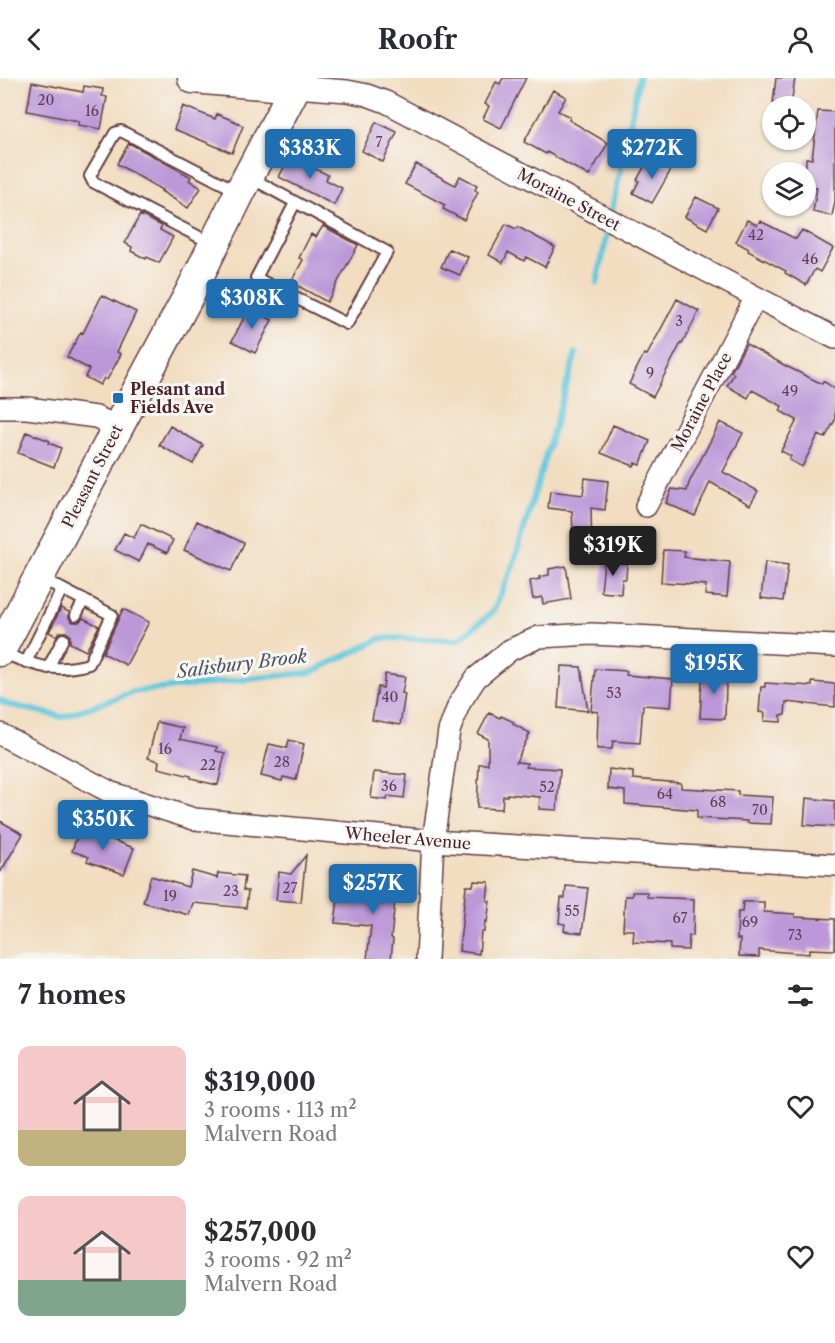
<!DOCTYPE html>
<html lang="en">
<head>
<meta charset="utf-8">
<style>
  :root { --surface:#fff; --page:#f7f7f7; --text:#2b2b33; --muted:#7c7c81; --accent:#1f6fb2 }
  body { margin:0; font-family:"Libre Caslon Text",serif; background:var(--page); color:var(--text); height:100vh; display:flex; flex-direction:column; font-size:22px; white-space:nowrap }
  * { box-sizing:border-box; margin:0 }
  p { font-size:20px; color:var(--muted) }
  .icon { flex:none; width:33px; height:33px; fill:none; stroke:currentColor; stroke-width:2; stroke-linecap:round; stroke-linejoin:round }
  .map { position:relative; height:881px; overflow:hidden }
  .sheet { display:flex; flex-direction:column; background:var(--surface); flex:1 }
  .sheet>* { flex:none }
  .buttons { position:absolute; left:762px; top:18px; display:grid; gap:12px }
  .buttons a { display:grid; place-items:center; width:54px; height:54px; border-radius:50%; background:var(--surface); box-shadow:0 2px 4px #0004; font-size:30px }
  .price { position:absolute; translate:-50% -51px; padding:0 14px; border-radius:6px; background:var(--accent); color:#fff; font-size:20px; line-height:39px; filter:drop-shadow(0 2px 3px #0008) }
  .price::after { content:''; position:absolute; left:50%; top:36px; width:18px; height:14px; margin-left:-9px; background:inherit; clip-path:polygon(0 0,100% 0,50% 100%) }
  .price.current { background:#222; color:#fff }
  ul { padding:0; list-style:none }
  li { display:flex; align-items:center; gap:18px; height:150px; padding:0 18px }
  li span { display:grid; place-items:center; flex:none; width:168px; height:120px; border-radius:12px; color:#555 }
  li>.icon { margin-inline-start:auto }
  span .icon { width:72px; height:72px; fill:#fffc; stroke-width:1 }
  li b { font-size:26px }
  h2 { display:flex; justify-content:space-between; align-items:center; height:72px; padding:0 18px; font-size:26px }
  header { display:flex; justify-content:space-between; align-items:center; height:78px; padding:0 18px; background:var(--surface); font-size:27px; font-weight:700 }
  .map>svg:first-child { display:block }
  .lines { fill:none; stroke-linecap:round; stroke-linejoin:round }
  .stream { stroke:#60c8dc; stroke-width:6 }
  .building { fill:#bc98d8 }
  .service-casing { stroke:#633c41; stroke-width:14 }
  .minor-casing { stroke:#633c41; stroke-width:24 }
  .secondary-casing { stroke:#633c41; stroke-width:33 }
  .service { stroke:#fff; stroke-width:10 }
  .minor { stroke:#fff; stroke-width:21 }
  .secondary { stroke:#fff; stroke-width:30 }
  .poi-dot { fill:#1f6fb2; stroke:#f6f6f2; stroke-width:2 }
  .labels { text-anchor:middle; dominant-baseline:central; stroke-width:6; stroke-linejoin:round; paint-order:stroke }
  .number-label { font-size:14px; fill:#663d56 }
  .street-label { font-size:16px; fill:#4a1f2b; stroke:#f6f6f2 }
  .poi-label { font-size:16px; font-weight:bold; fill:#4a1f2b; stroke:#f6f6f2; text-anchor:start }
  .water-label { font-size:18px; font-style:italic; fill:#515260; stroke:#f6f6f2 }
</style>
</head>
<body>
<header><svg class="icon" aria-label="back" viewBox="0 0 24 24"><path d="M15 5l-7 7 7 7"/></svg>Roofr<svg class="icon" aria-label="person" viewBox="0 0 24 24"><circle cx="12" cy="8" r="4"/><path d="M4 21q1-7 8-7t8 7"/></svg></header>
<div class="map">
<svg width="835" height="881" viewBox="0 0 835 881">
  <rect width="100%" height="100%" fill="#f6f6f2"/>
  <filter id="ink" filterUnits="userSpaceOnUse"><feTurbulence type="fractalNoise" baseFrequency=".0167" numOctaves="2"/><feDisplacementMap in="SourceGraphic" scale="12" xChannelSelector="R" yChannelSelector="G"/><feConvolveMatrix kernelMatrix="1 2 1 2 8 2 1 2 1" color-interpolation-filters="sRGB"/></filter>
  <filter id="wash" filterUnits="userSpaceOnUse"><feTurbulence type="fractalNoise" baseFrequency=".008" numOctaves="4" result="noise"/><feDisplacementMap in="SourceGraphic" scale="24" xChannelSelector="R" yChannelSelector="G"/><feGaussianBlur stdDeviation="1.35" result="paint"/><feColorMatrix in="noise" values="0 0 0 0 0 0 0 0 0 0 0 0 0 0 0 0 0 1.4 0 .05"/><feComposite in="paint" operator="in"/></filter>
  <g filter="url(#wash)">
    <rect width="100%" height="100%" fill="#f2ddc0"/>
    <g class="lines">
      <!-- stream -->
      <path class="stream" d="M611 137 639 0
        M597 205 609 147
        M0 622 6 626 63 639 133 614 312 594 382 560 458 562 493 534 514 485 576 275"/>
    </g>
    <g id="blocks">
      <!-- building -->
      <path class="building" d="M503 0H526L501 50 483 41 489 28 485 26 496 4 500 6Z
        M776 0H795L791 28 773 25Z
        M32 4 83 14 84 8 103 11 102 18 107 19 101 51 78 47 79 43 27 33Z
        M553 12 566 19 558 33 570 39 569 42 608 65 589 98 547 74 546 76 524 64Z
        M183 28 215 41 217 36 239 45V46L243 48 232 75 174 51Z
        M818 33 835 34V123L832 138 813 134 817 109 806 108V80L812 81Z
        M376 44 397 54 383 84 362 73Z
        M129 65 191 99 189 102 201 110 188 130 161 113 162 112 117 86Z
        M290 78 328 97 326 102 342 110 334 127 279 99Z
        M653 80 672 90 652 125 633 115 639 103 637 102 648 82 651 83Z
        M416 86 455 107 460 98 477 107 475 112 478 114 464 142 443 131 445 127 405 106Z
        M696 119 718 130 707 151 685 139Z
        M140 137 162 148 160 152 173 159 159 185 147 179 146 181 131 173 132 169 125 165Z
        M747 142 757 147 760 143 796 161 802 152 833 170 820 194 815 191 806 207 785 195 786 193 748 173 749 171 736 164Z
        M506 146 516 151 518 149 555 169 545 189 526 179 524 183 508 174 503 185 489 177Z
        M323 148 358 167 327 224 291 204 303 182 299 180 311 156 316 159Z
        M449 171 468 179 460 197 441 189Z
        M102 217 136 234 117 274 121 276 107 302 104 300 100 307 85 299 89 291 67 279 81 254 83 255Z
        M677 221 699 233 682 266 681 265 653 319 629 306 644 276 647 277Z
        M249 230 272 242 255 275 232 263Z
        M746 266 786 288 822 306 823 303 835 311V342L825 360 818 357 802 389 789 382 791 378 781 373 797 342 780 333 782 328 752 312 748 320 727 308 734 296 731 294Z
        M720 344 743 355 723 394 758 413 750 427 710 404 695 438 666 425 672 411 687 413 689 405Z
        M613 347 650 363 640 387 635 385 634 388 601 375Z
        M170 348 203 367 193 386 159 367Z
        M26 354 50 363 49 365 61 370 54 389 18 375Z
        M585 400 608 403 605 432 591 430 592 477H574L572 433 548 430 550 413 583 417Z
        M197 443 244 465 231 493 184 472Z
        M141 446 173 462 167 475 148 466 139 484 115 472 124 455 134 460Z
        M663 472 685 473 684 479 730 484 727 519 705 517 706 507 661 504Z
        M604 483 627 485 626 501H622L621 516 601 514Z
        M765 484 788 487 783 523 761 520Z
        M566 488 571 521 543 526 542 519 533 521 530 503 540 501 539 499 549 497V491Z
        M61 530 69 534V540L73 544H79L83 540 99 548 86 573 70 565V557L66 554H59L56 558 49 554Z
        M123 531 149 544 126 587 103 575Z
        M561 588 581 589 588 633 558 630Z
        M595 591 627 593 626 597 673 601 671 629 643 627 640 665 613 663 612 671H597L598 634 591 633Z
        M705 593 732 595 726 605 725 641 700 640 702 602H705Z
        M385 596 405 599 402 615 405 616 400 647 372 642 378 609 383 610Z
        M812 604 835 606V629L786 624 785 637H781V644L764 643 765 635 759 634 761 609H765V605L812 608Z
        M489 635 500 640 501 638 514 644 513 646 530 655 516 684 527 685 526 689 560 691 557 732 539 731 540 719 507 716V718H503L502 731 477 730 479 686H488V661L478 656Z
        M157 644 183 650 180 661 217 669 216 673 225 675 218 707 199 703V702L191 700V698L158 690 159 683 148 680Z
        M289 662 304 666 296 702 283 699 282 703 261 698 269 666 287 670Z
        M609 691 633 694V701L681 705V710L738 713V717L773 719 771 746 747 745V743L697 740V732L625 726V713L608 711Z
        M374 694 407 697 404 720 388 718 387 722 371 720Z
        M806 720 835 723V749L804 747Z
        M0 743 23 756 0 795Z
        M79 752 95 758 96 756 134 770 124 796 87 783 89 779 72 773Z
        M306 777 301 824 276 822 279 794 291 796Z
        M192 793 217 800 218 795 245 798 243 812 248 813 246 830 193 825 189 837 143 824 151 798 188 809Z
        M386 797 392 798 397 804 391 860 393 861 391 881H367L371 848 335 845 338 820 365 824 367 802 375 803Z
        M474 803 489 804 487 823H490L487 844 485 843 484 854H481L479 876 459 873 466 808H473Z
        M566 808 588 810 582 855 564 853 565 846 559 845 561 820H565Z
        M632 814H647V819L694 821 693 858H689L688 872 670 871V866L633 864 634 852H623L625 818H632Z
        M743 824H764V834L795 836V839L835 841V872L809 871V876L759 872V879L739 878 740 861H737L738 834H742Z"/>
    </g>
  </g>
  <g filter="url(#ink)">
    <use href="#blocks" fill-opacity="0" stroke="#633c41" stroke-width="1.5"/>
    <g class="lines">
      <defs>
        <path id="service" d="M249 99 387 174 347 246 256 200 295 125
          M211 165 93 104 90 98 115 55 121 53 237 113
          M76 537 84 522
          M0 574C34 587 52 596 89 586L112 537 39 499
          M26 584 62 511
          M48 590 63 561"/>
        <path id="minor" d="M295 9 347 13 367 17 386 24 756 219 835 260
          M0 330H27L96 339 118 349
          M646 428 756 219
          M0 656 112 715 194 741 433 763 835 787
          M427 881 433 763 449 653 459 626 476 600 510 572 539 559 592 556 835 568"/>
        <path id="secondary" d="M193 0 295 9
          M0 573 118 349 191 213 240 114 300 0"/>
      </defs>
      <!-- service casing -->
      <use href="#service" class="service-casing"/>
      <!-- minor casing -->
      <use href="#minor" class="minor-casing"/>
      <!-- secondary casing -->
      <use href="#secondary" class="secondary-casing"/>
      <!-- service -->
      <use href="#service" class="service"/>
      <!-- minor -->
      <use href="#minor" class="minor"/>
      <!-- secondary -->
      <use href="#secondary" class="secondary"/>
    </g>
  </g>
  <!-- markers -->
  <rect class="poi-dot" x="112" y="314" width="12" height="12" rx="3"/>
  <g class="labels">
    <!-- number labels -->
    <g class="number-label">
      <text x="46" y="22">20</text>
      <text x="92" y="33">16</text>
      <text x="379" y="64">7</text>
      <text x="756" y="157">42</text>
      <text x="810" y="181">46</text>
      <text x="679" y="243">3</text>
      <text x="650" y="295">9</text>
      <text x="790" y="313">49</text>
      <text x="614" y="615">53</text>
      <text x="390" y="619">40</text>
      <text x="165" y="671">16</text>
      <text x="282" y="684">28</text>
      <text x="208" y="687">22</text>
      <text x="389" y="708">36</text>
      <text x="547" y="709">52</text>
      <text x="665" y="716">64</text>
      <text x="718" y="724">68</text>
      <text x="760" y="732">70</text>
      <text x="290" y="810">27</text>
      <text x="231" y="813">23</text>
      <text x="170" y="818">19</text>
      <text x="572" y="833">55</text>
      <text x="680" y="840">67</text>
      <text x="750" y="844">69</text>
      <text x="795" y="857">73</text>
    </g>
    <!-- street labels -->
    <g class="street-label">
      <text transform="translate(569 121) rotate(28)">Moraine Street</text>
      <text transform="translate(701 324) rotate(-62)">Moraine Place</text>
      <text transform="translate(92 398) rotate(-63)">Pleasant Street</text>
      <text transform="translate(408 760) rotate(5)">Wheeler Avenue</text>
    </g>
    <!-- poi labels -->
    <g class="poi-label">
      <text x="130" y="311">Plesant and<tspan x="130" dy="18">Fields Ave</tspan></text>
    </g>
    <!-- water labels -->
    <g class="water-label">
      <text transform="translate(242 586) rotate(-7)">Salisbury Brook</text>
    </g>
  </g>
</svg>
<div class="buttons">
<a><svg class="icon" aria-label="locate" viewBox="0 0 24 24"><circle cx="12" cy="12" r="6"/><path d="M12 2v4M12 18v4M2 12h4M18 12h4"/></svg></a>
<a><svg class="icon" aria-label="layers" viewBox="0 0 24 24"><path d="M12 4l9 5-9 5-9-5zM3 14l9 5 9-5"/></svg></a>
</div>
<b class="price" style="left:310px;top:102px">$383K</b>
<b class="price" style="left:652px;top:102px">$272K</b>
<b class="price" style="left:252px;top:252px">$308K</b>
<b class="price current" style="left:613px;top:499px">$319K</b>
<b class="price" style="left:714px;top:617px">$195K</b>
<b class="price" style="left:103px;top:773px">$350K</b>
<b class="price" style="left:373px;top:837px">$257K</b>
</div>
<section class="sheet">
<h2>7 homes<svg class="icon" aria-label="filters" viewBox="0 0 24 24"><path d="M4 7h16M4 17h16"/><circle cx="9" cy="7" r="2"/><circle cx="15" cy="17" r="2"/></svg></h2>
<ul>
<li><span style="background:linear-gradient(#f6c9c9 70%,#c2b280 0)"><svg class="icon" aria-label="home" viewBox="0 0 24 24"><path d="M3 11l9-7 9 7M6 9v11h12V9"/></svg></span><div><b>$319,000</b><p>3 rooms · 113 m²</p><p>Malvern Road</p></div><svg class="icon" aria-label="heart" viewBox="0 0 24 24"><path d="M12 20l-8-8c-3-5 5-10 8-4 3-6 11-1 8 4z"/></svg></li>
<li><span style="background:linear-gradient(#f6c9c9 70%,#7fa58c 0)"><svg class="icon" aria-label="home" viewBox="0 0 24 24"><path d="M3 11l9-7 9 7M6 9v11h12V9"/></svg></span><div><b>$257,000</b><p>3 rooms · 92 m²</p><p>Malvern Road</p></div><svg class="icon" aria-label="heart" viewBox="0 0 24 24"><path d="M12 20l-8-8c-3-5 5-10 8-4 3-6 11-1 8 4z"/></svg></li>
</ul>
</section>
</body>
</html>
